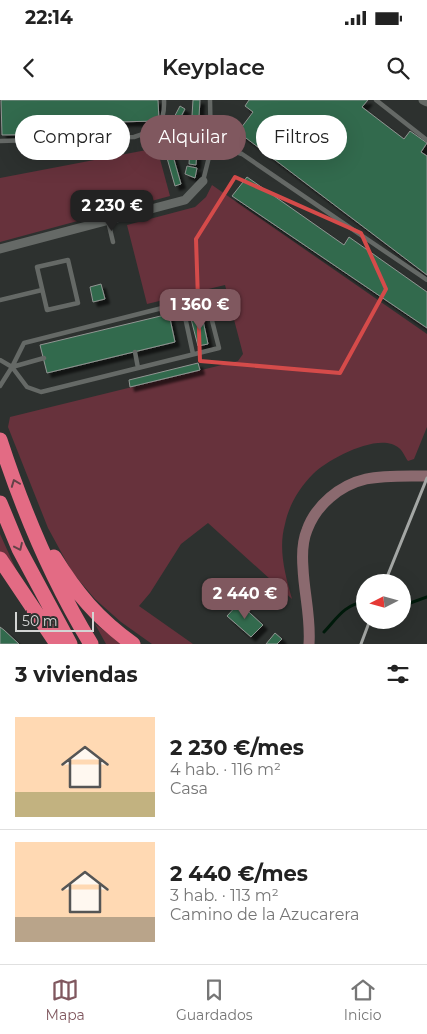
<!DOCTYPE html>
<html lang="es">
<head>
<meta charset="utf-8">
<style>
  :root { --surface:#fff; --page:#f2f2f2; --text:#222; --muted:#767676; --line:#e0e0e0; --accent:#80585f }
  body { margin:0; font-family:Montserrat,sans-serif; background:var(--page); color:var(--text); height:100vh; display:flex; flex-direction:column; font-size:19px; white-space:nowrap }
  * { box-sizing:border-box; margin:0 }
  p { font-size:16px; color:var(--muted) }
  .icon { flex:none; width:28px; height:28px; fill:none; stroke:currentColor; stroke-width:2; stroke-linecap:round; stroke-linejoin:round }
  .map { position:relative; height:544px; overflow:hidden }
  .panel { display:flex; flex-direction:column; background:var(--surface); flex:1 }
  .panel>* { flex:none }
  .hud { position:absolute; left:15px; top:15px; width:398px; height:45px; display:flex; gap:10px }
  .needle { width:32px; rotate:264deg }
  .buttons { position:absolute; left:356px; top:474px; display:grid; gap:10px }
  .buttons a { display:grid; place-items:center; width:55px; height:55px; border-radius:50%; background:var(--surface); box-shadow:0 5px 20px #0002; font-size:25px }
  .scale { position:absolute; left:15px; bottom:12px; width:79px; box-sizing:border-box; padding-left:5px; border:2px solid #d3d5d4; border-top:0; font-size:14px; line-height:18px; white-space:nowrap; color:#d3d5d4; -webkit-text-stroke:4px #2d312f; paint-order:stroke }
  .price { position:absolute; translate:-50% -42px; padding:0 11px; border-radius:10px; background:var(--accent); color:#fff; font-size:16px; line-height:32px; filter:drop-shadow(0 1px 2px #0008) }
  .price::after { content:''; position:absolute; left:50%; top:30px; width:15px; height:11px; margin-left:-8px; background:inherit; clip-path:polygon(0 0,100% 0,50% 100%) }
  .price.current { background:#222; color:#fff }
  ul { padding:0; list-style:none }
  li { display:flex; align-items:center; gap:15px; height:125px; padding:0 15px }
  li+li { border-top:1px solid var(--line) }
  li span { display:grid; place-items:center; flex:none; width:140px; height:100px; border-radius:0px; color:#555 }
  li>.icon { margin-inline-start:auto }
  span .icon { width:60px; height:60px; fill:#fffc; stroke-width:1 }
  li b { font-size:21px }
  h2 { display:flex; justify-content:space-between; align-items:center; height:60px; padding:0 15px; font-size:21px }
  .tag { padding:0 18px; border-radius:22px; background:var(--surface); box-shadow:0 5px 20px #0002; font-size:18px; line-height:45px }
  .tag.current { background:var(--accent); color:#fff }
  .status { display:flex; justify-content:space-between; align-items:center; height:35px; padding:0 25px; background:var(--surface); direction:ltr }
  .status svg { height:14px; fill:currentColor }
  header { display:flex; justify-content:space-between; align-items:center; height:65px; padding:0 15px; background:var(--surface); font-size:22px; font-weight:600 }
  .tabs { display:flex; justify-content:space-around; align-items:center; height:70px; border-top:1px solid var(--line); background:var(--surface); font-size:14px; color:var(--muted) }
  .tabs a { display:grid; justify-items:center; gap:2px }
  .tabs .current { color:var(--accent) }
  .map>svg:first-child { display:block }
  .green { fill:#67323c }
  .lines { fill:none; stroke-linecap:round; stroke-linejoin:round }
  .stream { stroke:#001a0b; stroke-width:3 }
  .building { fill:#306b4e; stroke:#919592; filter:url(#shadow) }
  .lane { stroke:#656966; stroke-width:4.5 }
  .street { stroke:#656966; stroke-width:9 }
  .secondary { stroke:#8b6a6f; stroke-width:11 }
  .highway { stroke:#e36b84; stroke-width:15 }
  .rail { stroke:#a4a7a5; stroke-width:3 }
  .oneway { stroke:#644248 }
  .marked { fill:none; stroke:#d54b4a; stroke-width:4; stroke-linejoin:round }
</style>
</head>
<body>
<div class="status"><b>22:14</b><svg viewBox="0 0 49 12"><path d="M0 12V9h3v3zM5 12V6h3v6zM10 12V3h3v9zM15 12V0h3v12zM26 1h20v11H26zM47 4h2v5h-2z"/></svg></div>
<header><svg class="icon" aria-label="back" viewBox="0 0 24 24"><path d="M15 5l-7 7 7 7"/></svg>Keyplace<svg class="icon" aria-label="search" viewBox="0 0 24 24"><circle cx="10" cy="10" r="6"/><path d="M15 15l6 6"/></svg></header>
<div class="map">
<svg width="427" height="544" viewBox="0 0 427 544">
  <defs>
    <filter id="shadow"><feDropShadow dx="4.5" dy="4.5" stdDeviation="1" flood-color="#0009"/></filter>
  </defs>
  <rect width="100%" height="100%" fill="#2d312f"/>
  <!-- green -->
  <path class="green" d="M157 48 170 96 0 142V78Z
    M212 85 427 234V327L414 359 408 361C405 357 403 351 399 348 380 331 328 359 313 374 299 388 289 405 285 424 278 449 285 474 292 499L208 423 181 444 150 493 139 506 193 544H152L121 522 95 499 72 472 48 428 8 327 10 317 238 261 243 254 225 185 147 204 127 125 195 107 206 97Z
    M0 434 19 476 0 452Z
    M95 524 123 544H106Z"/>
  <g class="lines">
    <!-- stream -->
    <path class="stream" d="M402 506 427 497
      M324 532C337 518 345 504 365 502"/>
  </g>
  <!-- building -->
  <path class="building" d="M1 0H158L159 21 113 22V33L2 35Z
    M193 0H200L196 65 189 64Z
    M249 0H368L362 7 404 39 410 31 427 43 421 52 427 56V175L238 32 253 12 245 6Z
    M180 6 185 9 165 47 160 44Z
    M171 49 181 84 175 86 165 51Z
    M187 66 197 68 195 78 185 74Z
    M247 77 344 145 349 137 427 192V228L232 96Z
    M101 184 105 199 93 202 90 187Z
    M169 214 175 242 47 273 40 245Z
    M202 216 208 244 198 246 191 219Z
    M198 263 200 270 130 287 129 280Z
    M239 503 263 525 251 537 227 516Z
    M0 527 4 530 19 544H0Z
    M275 533 282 539 277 544H266Z"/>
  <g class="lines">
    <!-- lane -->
    <path class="lane" d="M376 0 427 40
      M0 41 134 37C157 30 165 25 164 0
      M211 49 230 50 242 54 427 180
      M203 81 211 49 210 0
      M108 121 113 142
      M68 160 78 203 47 210 37 167Z
      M0 200 42 190
      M135 252 138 268
      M0 260 12 267 0 286
      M12 267 27 287 41 292 219 248 206 197 182 203 193 254
      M12 267 24 243 182 203
      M12 267 44 258"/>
    <!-- street -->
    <path class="street" d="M423 0 427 2
      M0 149 185 100 203 81"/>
    <!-- secondary -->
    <path class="secondary" d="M309 544C311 518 304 493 303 468 302 455 302 442 307 430 316 405 340 385 366 379 385 375 407 376 427 376"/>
    <!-- highway -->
    <path class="highway" d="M0 340C23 411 52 480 91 544
      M0 403 19 449 70 544
      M54 457C76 493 98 519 133 544
      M0 459 57 544"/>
    <!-- rail -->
    <path class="rail" d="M385 482 427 378
      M361 544 370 520"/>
  </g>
  <!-- one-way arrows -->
  <defs><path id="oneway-chevron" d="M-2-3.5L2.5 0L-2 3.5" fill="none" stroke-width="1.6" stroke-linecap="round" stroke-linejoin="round" transform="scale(1.25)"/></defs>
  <g class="oneway">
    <use href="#oneway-chevron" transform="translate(15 383) rotate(-111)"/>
    <use href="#oneway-chevron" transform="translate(19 447) rotate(65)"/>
  </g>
  <!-- marked area -->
  <path class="marked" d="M235 77 361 133 386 189 340 273 200 261 196 139Z"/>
</svg>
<div class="buttons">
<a><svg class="needle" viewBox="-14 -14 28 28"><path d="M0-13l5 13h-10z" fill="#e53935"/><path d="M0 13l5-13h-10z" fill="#767676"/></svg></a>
</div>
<div class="scale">50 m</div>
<b class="price current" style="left:112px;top:132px">2 230 €</b>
<b class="price" style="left:200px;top:231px">1 360 €</b>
<b class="price" style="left:245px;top:520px">2 440 €</b>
<div class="hud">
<a class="tag">Comprar</a>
<a class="tag current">Alquilar</a>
<a class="tag">Filtros</a>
</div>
</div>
<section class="panel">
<h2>3 viviendas<svg class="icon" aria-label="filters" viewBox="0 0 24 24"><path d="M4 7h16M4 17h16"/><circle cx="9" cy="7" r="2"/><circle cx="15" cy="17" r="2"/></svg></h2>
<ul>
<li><span style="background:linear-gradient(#ffd9b3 75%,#c2b280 0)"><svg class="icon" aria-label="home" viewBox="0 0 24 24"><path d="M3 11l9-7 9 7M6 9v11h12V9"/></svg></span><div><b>2 230 €/mes</b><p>4 hab. · 116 m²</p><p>Casa</p></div></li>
<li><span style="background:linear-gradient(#ffd9b3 75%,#b9a48a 0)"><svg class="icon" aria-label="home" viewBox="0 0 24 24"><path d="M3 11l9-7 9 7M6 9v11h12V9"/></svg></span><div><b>2 440 €/mes</b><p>3 hab. · 113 m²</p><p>Camino de la Azucarera</p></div></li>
</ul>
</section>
<nav class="tabs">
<a class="current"><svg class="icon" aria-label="map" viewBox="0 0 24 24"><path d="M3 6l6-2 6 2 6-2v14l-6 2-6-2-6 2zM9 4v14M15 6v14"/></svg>Mapa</a>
<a><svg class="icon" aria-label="saved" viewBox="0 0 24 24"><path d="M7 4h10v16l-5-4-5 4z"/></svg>Guardados</a>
<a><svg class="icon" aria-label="home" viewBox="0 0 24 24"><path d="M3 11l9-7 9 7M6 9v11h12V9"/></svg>Inicio</a>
</nav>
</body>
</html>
